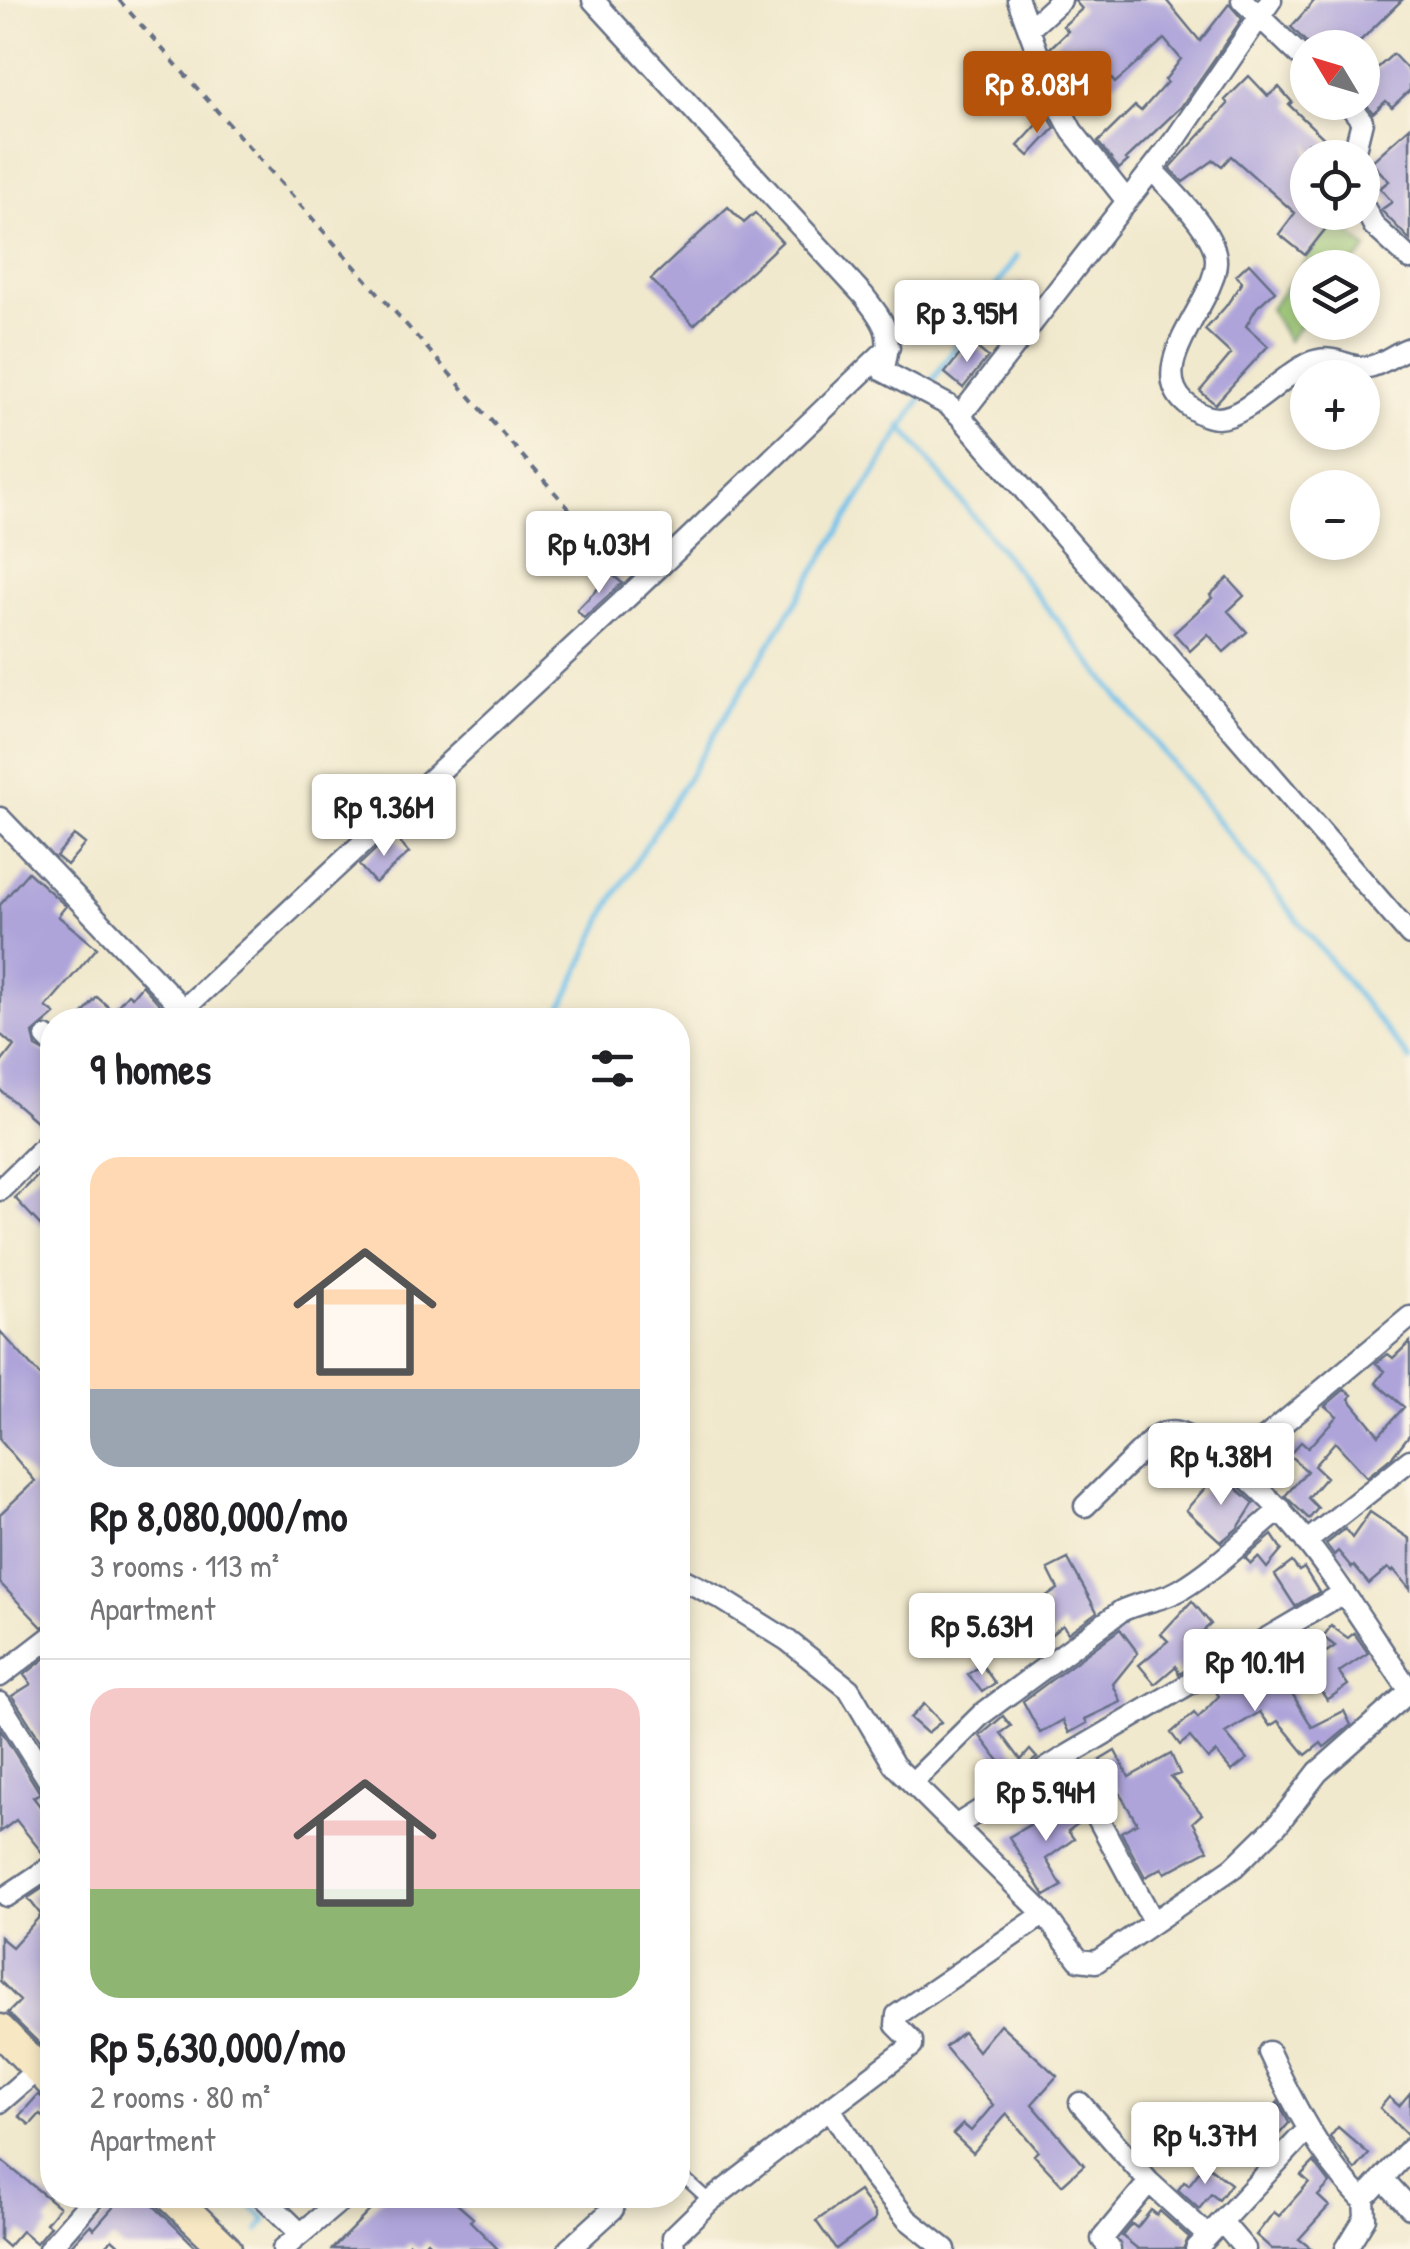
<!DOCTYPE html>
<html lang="en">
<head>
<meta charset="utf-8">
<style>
  :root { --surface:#fff; --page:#f6f6f6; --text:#202124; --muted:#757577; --line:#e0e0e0; --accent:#b45309 }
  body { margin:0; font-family:"Patrick Hand",sans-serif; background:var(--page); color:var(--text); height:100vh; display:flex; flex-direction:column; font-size:38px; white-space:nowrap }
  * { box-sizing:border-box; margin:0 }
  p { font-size:32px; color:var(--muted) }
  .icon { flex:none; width:55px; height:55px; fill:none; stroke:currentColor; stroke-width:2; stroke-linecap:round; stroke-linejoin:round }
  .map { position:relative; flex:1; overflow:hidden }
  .side { position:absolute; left:40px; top:1008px; width:650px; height:1200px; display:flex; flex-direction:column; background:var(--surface); border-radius:40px; box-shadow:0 5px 15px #0003 }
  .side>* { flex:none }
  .needle { width:65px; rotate:308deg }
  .controls { position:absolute; left:1290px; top:30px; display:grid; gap:20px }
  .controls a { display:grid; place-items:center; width:90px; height:90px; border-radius:50%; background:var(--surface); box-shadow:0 5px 15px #0003; font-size:50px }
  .price { position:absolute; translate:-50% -85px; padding:0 22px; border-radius:10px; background:#fff; color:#222; font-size:32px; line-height:65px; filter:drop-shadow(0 2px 5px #0008) }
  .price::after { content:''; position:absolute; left:50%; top:60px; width:30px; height:22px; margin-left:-15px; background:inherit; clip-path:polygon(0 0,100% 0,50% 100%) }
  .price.on { background:var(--accent); color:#fff }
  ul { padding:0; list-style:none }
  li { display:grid; align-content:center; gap:20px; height:530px; padding:0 50px }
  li+li { border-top:2px solid var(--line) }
  li span { display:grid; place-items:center; height:310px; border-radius:30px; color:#555 }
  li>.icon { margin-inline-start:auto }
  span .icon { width:180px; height:180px; fill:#fffc; stroke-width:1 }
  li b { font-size:42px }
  h2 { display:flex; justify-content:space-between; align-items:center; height:120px; padding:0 50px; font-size:42px }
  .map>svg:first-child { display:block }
  .green { fill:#9dc976; stroke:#5c7c6a; stroke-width:2.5 }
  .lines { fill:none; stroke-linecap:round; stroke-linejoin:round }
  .stream { stroke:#6fc1eb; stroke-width:5 }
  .building { fill:#aea4da }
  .service-casing { stroke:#667085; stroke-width:15 }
  .minor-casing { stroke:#667085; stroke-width:25 }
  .secondary-casing { stroke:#667085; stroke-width:35 }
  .path { stroke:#667085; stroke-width:4; stroke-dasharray:8 8; stroke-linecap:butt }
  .service { stroke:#fff; stroke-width:10 }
  .minor { stroke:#fff; stroke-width:20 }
  .secondary { stroke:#f7e8c3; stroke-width:30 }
</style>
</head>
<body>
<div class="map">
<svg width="1410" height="2249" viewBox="0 0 1410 2249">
  <rect width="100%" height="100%" fill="#fcf5e5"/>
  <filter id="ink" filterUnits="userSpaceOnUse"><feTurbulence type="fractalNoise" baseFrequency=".01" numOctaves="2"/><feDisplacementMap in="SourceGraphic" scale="20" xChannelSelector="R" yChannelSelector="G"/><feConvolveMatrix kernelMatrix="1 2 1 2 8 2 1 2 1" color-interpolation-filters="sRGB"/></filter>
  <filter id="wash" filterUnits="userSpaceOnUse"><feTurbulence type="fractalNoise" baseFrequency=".0048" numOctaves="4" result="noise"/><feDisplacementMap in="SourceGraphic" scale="40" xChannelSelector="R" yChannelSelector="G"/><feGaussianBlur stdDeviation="2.25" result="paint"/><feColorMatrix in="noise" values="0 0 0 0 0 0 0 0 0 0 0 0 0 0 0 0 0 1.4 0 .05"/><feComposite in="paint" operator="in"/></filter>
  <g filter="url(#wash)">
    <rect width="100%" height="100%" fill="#f1e9cd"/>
    <!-- green -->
    <path class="green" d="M1336 220 1367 249 1351 267 1308 268 1307 318 1288 341 1270 309Z"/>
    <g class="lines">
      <!-- stream -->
      <path class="stream" d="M927 389 1017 256
        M901 426 1410 1060
        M556 1020 610 904 921 398
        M240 2195 266 2220 259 2230"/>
    </g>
    <g id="blocks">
      <!-- building -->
      <path class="building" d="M1074 0H1166L1200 41 1229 4 1242 19 1181 107 1126 159 1128 161 1119 169 1098 142 1135 106 1141 111 1167 82 1165 80 1181 59 1164 39 1115 83 1110 77 1089 96 1054 58 1050 48 1068 31 1063 26 1082 9Z
        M1315 0H1402L1353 48H1344L1334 39 1327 48H1312L1291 27Z
        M1393 54 1410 72V90L1392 107 1386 101 1373 113 1362 99V64L1371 74Z
        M1249 76 1268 96 1279 87 1292 102 1289 105 1328 142 1325 145 1337 158H1315L1308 142V212L1327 227 1305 255 1279 234 1295 213 1231 156 1222 166 1214 160 1183 182 1170 168 1228 104 1225 100Z
        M1047 114 1055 128 1029 156 1018 146Z
        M1410 127V240L1381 210 1392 202 1380 188 1389 181 1371 162Z
        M728 207 744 223 755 213 782 242 694 325 651 279Z
        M1249 263 1275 291 1257 307 1246 326 1268 346 1215 404 1200 391 1231 354 1205 330 1226 306 1242 282 1236 275Z
        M1020 283 1035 294 1025 307 1010 296Z
        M970 342 988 357 963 388 945 373Z
        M612 574 622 583 584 618 577 610Z
        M1228 578 1244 596 1228 611 1247 632 1224 652 1208 634 1190 651 1174 633 1212 598 1210 595Z
        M392 834 409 853 375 883 359 865Z
        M74 835 85 844 67 865 56 856Z
        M28 872 66 906 58 916 97 948 46 1007 55 1014 33 1033 36 1047 52 1056V1121L44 1128 0 1090V1064L14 1046 0 1034V905Z
        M142 985 163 1008 153 1020H78L97 997 113 1011 128 994 132 997Z
        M52 1162V1217L42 1227 15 1198Z
        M0 1331 52 1389V1623L42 1627 0 1583V1514L35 1481 0 1440Z
        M1410 1342V1434L1392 1457 1367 1477 1335 1442 1314 1466 1326 1477 1308 1498 1318 1508 1309 1519 1285 1496 1307 1471 1289 1455 1301 1442 1308 1448 1337 1416 1325 1406 1345 1389 1352 1395 1349 1399 1379 1435 1404 1407 1376 1383 1385 1371 1376 1363 1388 1354 1393 1358Z
        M1218 1473 1254 1503 1238 1528 1221 1542 1186 1510Z
        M1370 1512 1410 1539V1589L1394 1570 1392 1572 1388 1568 1369 1584 1354 1566 1352 1568 1338 1551 1334 1555 1326 1544 1345 1529 1352 1538Z
        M1272 1535 1282 1550 1267 1568 1258 1557 1251 1564 1245 1558Z
        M1068 1559 1097 1612 1068 1633 1063 1625 1032 1650 1017 1633 1048 1607 1043 1599 1058 1589 1048 1569Z
        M1292 1562 1299 1571 1304 1568 1319 1592 1295 1606 1275 1575Z
        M1192 1601 1211 1624 1195 1638 1205 1659 1179 1674 1176 1666 1155 1684 1139 1665 1168 1641 1161 1634Z
        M1331 1626 1348 1638 1354 1633 1368 1653 1339 1672 1348 1685 1327 1700 1305 1667 1335 1646 1323 1637Z
        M1120 1629 1138 1653 1113 1684 1121 1702 1085 1719 1087 1723 1069 1733 1063 1720 1040 1733 1023 1701Z
        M52 1653V1733L42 1743 12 1696 31 1684 24 1675Z
        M1265 1655 1273 1667 1276 1666 1312 1727 1344 1711 1351 1725 1327 1745 1324 1747 1321 1743 1306 1755 1278 1721 1270 1726 1260 1712 1225 1733 1247 1759 1232 1771 1216 1752 1208 1759 1190 1737 1180 1745 1171 1733 1194 1713 1198 1718 1219 1696 1212 1686Z
        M982 1665 995 1683 982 1692 968 1674Z
        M924 1704 941 1722 927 1733 910 1718Z
        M1003 1716 1011 1726 1001 1733 1021 1760 1030 1750 1037 1758 993 1786 984 1772 999 1761 980 1736Z
        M0 1729 40 1793 33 1797 52 1822V1848L44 1855 16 1820 0 1832Z
        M1115 1751 1129 1777 1171 1754 1180 1774 1171 1777 1202 1814 1193 1822 1208 1850 1165 1873 1162 1868 1145 1877 1121 1832 1137 1823 1100 1760Z
        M1070 1801 1083 1820 1068 1831 1074 1839 1046 1859 1062 1886 1045 1896 1009 1837Z
        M52 1882V2040L43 2047 8 2013 20 2001 0 1981V1937L12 1947 41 1915 28 1898Z
        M1000 2024 1057 2076 1032 2104 1084 2165 1062 2185 1034 2155 1038 2151 1007 2114 973 2153 953 2134 963 2124 971 2131 993 2105 945 2047 963 2032 978 2051Z
        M1410 2093V2136H1408L1380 2108 1389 2097 1399 2106Z
        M38 2095 52 2103V2124L40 2114 30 2125 19 2116Z
        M1278 2102 1289 2123 1262 2153 1248 2138 1270 2116 1268 2114Z
        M1338 2127 1369 2154 1355 2170 1330 2137Z
        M0 2159 59 2207 46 2223 50 2226 36 2243 22 2231 8 2247 0 2240Z
        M1314 2162 1330 2183 1318 2196 1329 2206 1299 2239 1312 2249H1272L1256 2235 1274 2212 1279 2216 1309 2182 1301 2175Z
        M1205 2164 1231 2184 1219 2200 1211 2194 1199 2209 1178 2190 1184 2182 1189 2185Z
        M859 2191 875 2214V2220L836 2249 816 2221Z
        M124 2195H143L198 2249H123L112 2239 102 2249H68L90 2225 94 2229Z
        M385 2195H447L473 2218 470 2221 498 2249H435L427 2241 420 2249 409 2243 404 2249H332Z
        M1151 2210 1157 2215 1160 2211 1189 2237 1183 2249H1138L1122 2236 1132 2224 1137 2228Z"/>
    </g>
  </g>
  <g filter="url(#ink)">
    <use href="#blocks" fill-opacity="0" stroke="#667085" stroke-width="2.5"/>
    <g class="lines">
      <defs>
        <path id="service" d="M678 2172 710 2201
          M613 2209 629 2195"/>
        <path id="minor" d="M593 0 864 296C887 326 893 334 883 371L948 405 960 416 1410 935
          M1018 0 1054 97 1072 131 1127 201
          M1242 0 1308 63
          M1030 28 1061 0
          M1347 102 1362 121 1353 158
          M1152 170C1170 188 1218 235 1216 262 1215 303 1145 364 1184 402 1193 410 1204 418 1218 418 1247 417 1281 376 1309 363 1335 352 1346 369 1368 367 1382 365 1396 352 1410 348
          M1362 203 1374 226 1410 259
          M960 416 1177 137 1271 0
          M0 818 194 1020
          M172 1020 638 587 889 347
          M46 1037 52 1043
          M0 1190 52 1139
          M1234 1464 1410 1317
          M1085 1506 1154 1438C1174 1426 1185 1435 1203 1446 1294 1500 1350 1606 1410 1691
          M1306 1542 1410 1460
          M678 1577 720 1598 787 1640 849 1689 894 1765 1044 1914 1079 1960 1096 1962 1234 1867 1278 1824 1318 1772 1410 1691
          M0 1676 52 1636
          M0 1703 52 1786
          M1065 1757 1153 1921
          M912 1783 982 1714 1121 1611C1141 1601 1161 1601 1180 1590 1216 1569 1248 1536 1281 1509
          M955 1826 1065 1757 1342 1594
          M7 1896 52 1866
          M1269 2052C1293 2104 1320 2156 1360 2197L1369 2193 1410 2149
          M0 2102 52 2057
          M1080 2103 1149 2182 1208 2236
          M1383 2179 1410 2208
          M261 2195 300 2233
          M1222 2222 1245 2249
          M49 2249 96 2195
          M283 2249 347 2195
          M569 2249 613 2209 603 2195
          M674 2249 673 2237 710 2201 830 2108
          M945 2249 907 2219 872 2176 830 2108 912 2046V2041L896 2025 897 2015 1044 1914
          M1110 2249 1102 2239 1149 2182
          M1196 2249 1308 2129
          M1346 2249 1365 2218 1364 2198"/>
        <path id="secondary" d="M0 2030 52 2083
          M170 2195 226 2249"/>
      </defs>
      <!-- service casing -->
      <use href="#service" class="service-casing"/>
      <!-- minor casing -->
      <use href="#minor" class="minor-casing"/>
      <!-- secondary casing -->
      <use href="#secondary" class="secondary-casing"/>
      <!-- path -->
      <path class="path" d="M119 0 626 573"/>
      <!-- service -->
      <use href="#service" class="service"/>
      <!-- minor -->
      <use href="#minor" class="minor"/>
      <!-- secondary -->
      <use href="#secondary" class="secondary"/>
    </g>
  </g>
</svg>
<div class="controls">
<a><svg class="needle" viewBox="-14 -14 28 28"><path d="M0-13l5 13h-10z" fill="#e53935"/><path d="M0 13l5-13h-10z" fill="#757577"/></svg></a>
<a><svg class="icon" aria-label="locate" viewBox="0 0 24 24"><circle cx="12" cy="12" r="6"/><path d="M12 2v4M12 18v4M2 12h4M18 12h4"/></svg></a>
<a><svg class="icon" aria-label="layers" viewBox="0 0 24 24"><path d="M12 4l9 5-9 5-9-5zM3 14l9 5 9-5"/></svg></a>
<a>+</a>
<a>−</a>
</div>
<b class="price on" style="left:1037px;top:136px">Rp 8.08M</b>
<b class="price" style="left:967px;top:365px">Rp 3.95M</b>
<b class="price" style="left:599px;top:596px">Rp 4.03M</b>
<b class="price" style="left:384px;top:859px">Rp 9.36M</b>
<b class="price" style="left:1221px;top:1508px">Rp 4.38M</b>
<b class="price" style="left:982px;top:1678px">Rp 5.63M</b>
<b class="price" style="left:1255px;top:1714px">Rp 10.1M</b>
<b class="price" style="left:1046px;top:1844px">Rp 5.94M</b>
<b class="price" style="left:1205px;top:2187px">Rp 4.37M</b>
<section class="side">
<h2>9 homes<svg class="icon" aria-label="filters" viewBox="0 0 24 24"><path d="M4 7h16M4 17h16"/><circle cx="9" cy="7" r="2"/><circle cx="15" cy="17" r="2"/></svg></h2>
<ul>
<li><span style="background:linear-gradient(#ffd9b3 75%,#9aa5b1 0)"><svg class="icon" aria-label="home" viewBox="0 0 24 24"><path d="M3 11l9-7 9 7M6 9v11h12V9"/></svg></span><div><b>Rp 8,080,000/mo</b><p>3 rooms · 113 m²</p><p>Apartment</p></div></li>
<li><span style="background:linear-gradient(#f6c9c9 65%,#8fb573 0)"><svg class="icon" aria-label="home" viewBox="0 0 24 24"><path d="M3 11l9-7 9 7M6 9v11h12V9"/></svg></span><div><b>Rp 5,630,000/mo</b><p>2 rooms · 80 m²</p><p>Apartment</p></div></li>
</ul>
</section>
</div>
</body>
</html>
